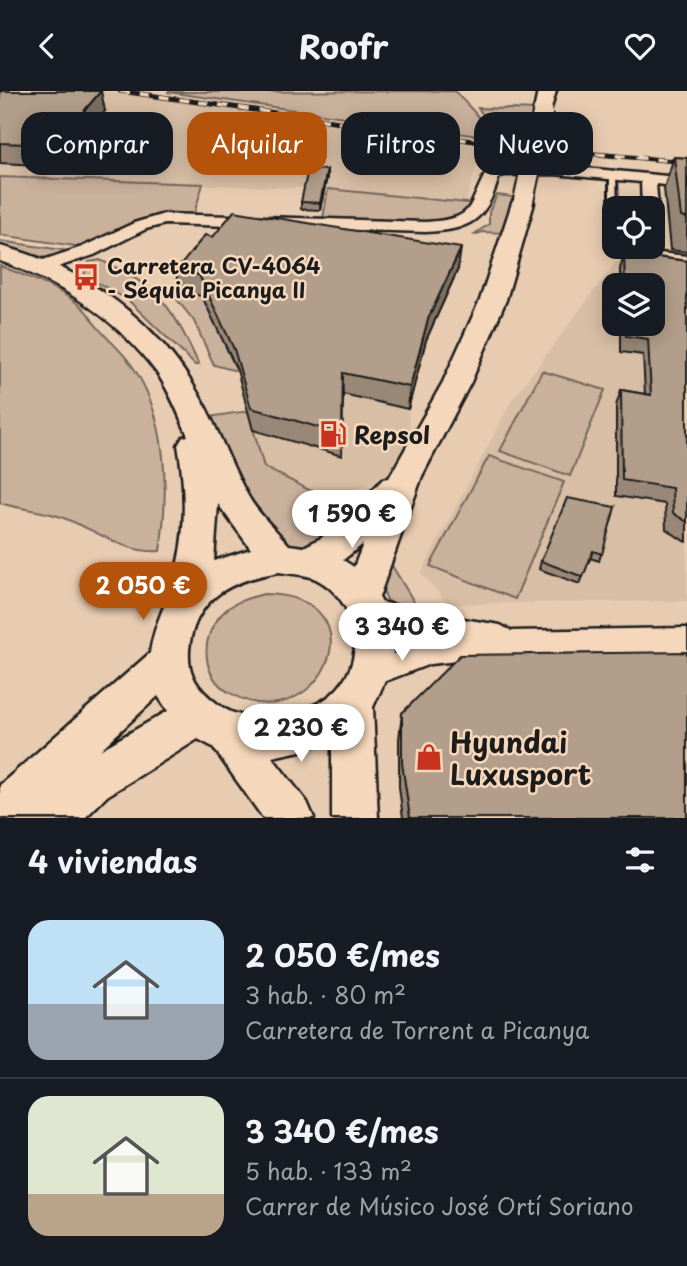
<!DOCTYPE html>
<html lang="es">
<head>
<meta charset="utf-8">
<style>
  :root { --surface:#171b24; --page:#242831; --text:#f1f3f6; --muted:#9ea1a6; --line:#363941; --accent:#b45309 }
  body { margin:0; font-family:"Playpen Sans",sans-serif; background:var(--page); color:var(--text); height:100vh; display:flex; flex-direction:column; font-size:26px; white-space:nowrap }
  * { box-sizing:border-box; margin:0 }
  p { font-size:23px; color:var(--muted) }
  .icon { flex:none; width:38px; height:38px; fill:none; stroke:currentColor; stroke-width:2; stroke-linecap:round; stroke-linejoin:round }
  .map { position:relative; height:727px; overflow:hidden }
  .side { display:flex; flex-direction:column; background:var(--surface); flex:1 }
  .side>* { flex:none }
  .banner { position:absolute; left:21px; top:21px; width:646px; height:63px; display:flex; gap:14px }
  .fabs { position:absolute; left:602px; top:105px; display:grid; gap:14px }
  .fabs a { display:grid; place-items:center; width:63px; height:63px; border-radius:14px; background:var(--surface); box-shadow:0 4px 18px #0003; font-size:35px }
  .price { position:absolute; translate:-50% -60px; padding:0 16px; border-radius:24px; background:#fff; color:#222; font-size:23px; line-height:46px; filter:drop-shadow(0 2px 4px #0008) }
  .price::after { content:''; position:absolute; left:50%; top:42px; width:21px; height:16px; margin-left:-10px; background:inherit; clip-path:polygon(0 0,100% 0,50% 100%) }
  .price.selected { background:var(--accent); color:#fff }
  ul { padding:0; list-style:none }
  li { display:flex; align-items:center; gap:21px; height:175px; padding:0 28px }
  li+li { border-top:2px solid var(--line) }
  li span { display:grid; place-items:center; flex:none; width:196px; height:140px; border-radius:21px; color:#555 }
  li>.icon { margin-inline-start:auto }
  span .icon { width:84px; height:84px; fill:#fffc; stroke-width:1 }
  li b { font-size:30px }
  h2 { display:flex; justify-content:space-between; align-items:center; height:84px; padding:0 28px; font-size:30px }
  .tag { padding:0 24px; border-radius:21px; background:var(--surface); box-shadow:0 4px 18px #0003; font-size:24px; line-height:63px }
  .tag.selected { background:var(--accent); color:#fff }
  header { display:flex; justify-content:space-between; align-items:center; height:91px; padding:0 28px; background:var(--surface); font-size:32px; font-weight:700 }
  .map>svg:first-child { display:block }
  .built { fill:#d8bea5; fill-rule:evenodd }
  .green { fill:#cab19c; stroke:#73665c; stroke-width:2 }
  .lines { fill:none; stroke-linecap:round; stroke-linejoin:round }
  .lane-casing { stroke:#1c1c1c; stroke-width:6 }
  .street-casing { stroke:#1c1c1c; stroke-width:5 }
  .secondary-casing { stroke:#1c1c1c; stroke-width:5 }
  .lane { fill:#f5d7bb; fill-rule:evenodd }
  .street { fill:#f5d7bb; fill-rule:evenodd }
  .secondary { fill:#f5d7bb; fill-rule:evenodd }
  .rail-casing { stroke:#1c1c1c; stroke-width:5 }
  .rail { stroke:#f5d7bb; stroke-width:3.5; stroke-dasharray:10; stroke-linecap:butt }
  .secondary-bridge-casing { stroke:#1c1c1c; stroke-width:23; stroke-linecap:butt }
  .secondary-bridge { stroke:#f5d7bb; stroke-width:19 }
  .wall { fill:#987; stroke:#1c1c1c; stroke-width:2 }
  .shaded-wall { fill:#7d6f61; stroke:#1c1c1c; stroke-width:2 }
  .building { fill:#b29e8a; stroke:#1c1c1c; stroke-width:2 }
  .labels { text-anchor:middle; dominant-baseline:central; stroke-width:5; stroke-linejoin:round; paint-order:stroke }
  .far-poi-label { font-size:21px; font-weight:bold; fill:#1c1c1c; stroke:#f5d7bb; text-anchor:start }
  .poi-label { font-size:24px; font-weight:bold; fill:#1c1c1c; stroke:#f5d7bb; text-anchor:start }
  .near-poi-label { font-size:28px; font-weight:bold; fill:#1c1c1c; stroke:#f5d7bb; text-anchor:start }
</style>
</head>
<body>
<header><svg class="icon" aria-label="back" viewBox="0 0 24 24"><path d="M15 5l-7 7 7 7"/></svg>Roofr<svg class="icon" aria-label="heart" viewBox="0 0 24 24"><path d="M12 20l-8-8c-3-5 5-10 8-4 3-6 11-1 8 4z"/></svg></header>
<div class="map">
<svg width="687" height="727" viewBox="0 0 687 727">
  <rect width="100%" height="100%" fill="#e8ccb1"/>
  <filter id="ink" filterUnits="userSpaceOnUse"><feTurbulence type="fractalNoise" baseFrequency=".0143" numOctaves="2"/><feDisplacementMap in="SourceGraphic" scale="14" xChannelSelector="R" yChannelSelector="G"/><feConvolveMatrix kernelMatrix="1 2 1 2 8 2 1 2 1" color-interpolation-filters="sRGB"/></filter>
  <g filter="url(#ink)">
    <!-- built -->
    <path class="built" d="M0 0H101L482 55 466 112 327 98 0 86Z
      M626 169 687 178V510L448 513 421 482 512 309 616 171ZM614 194H653V233H614Z
      M237 280 408 318 411 347 389 385 329 409 264 376Z"/>
    <!-- green -->
    <path class="green" d="M455 0 485 33 493 47 167 1Z
      M478 17 537 19 529 51 503 48 497 37H493Z
      M0 86 203 93 194 123 143 128 82 156 0 144Z
      M328 98 477 113C448 142 362 129 323 127Z
      M497 104 513 106 503 142 483 141 473 144 489 133V121Z
      M0 150 69 160 51 168 0 156Z
      M100 169C160 196 172 215 199 274H195L128 209 84 184 89 171Z
      M0 175C26 185 72 201 89 224 91 226 92 230 95 233 106 247 120 258 131 273 168 325 169 399 160 460 122 463 93 436 58 425 39 419 19 418 0 412Z
      M180 200 202 205 237 280 214 274 194 230 174 205Z
      M542 280 605 299 570 385 500 360Z
      M248 320 264 376 329 409 326 431 346 441C339 446 331 453 324 456 267 477 225 364 208 326Z
      M489 365 564 391 515 508 430 475Z
      M388 468 414 511 417 517 414 520 392 516C378 499 383 488 388 468Z
      M264 503C387 505 319 653 230 602 201 585 200 548 221 524 232 511 248 507 264 503Z"/>
    <g class="lines">
      <defs>
        <path id="lane" d="M613 83 616 85 617 117H614V140L610 138V85Z"/>
        <path id="street" d="M525 74 585 77 687 87V97L656 93 658 117 653 121V117H642L641 91 553 83 505 84 499 86C486 130 470 139 425 141L165 133 146 138 94 164 46 180 40 181 31 176 34 172 82 156 134 132 164 123 425 131C477 128 466 117 487 80L504 75Z
          M653 151 657 152 660 162 687 165V175L646 170 643 156H653Z
          M369 508 427 522 500 534 511 540 687 537V561L531 562 430 573 370 596 360 592 356 583 360 574 438 548 359 527 355 519 359 511Z"/>
        <path id="secondary" d="M538 0H556L549 24H537L534 20Z
          M523 106 531 107 534 112 506 209 471 291 422 385 379 506 388 525 393 561 390 579 373 616 378 727H332V648L300 660 272 666 307 711 314 727H263L213 656 198 648 107 705 85 727H0V694L150 562C153 536 166 514 173 490 187 444 186 401 178 354L183 346 188 345C179 324 170 301 157 282 117 228 62 192 0 170V155C82 175 158 230 199 304 218 337 230 373 248 405 258 423 276 439 289 454L304 456 321 447 343 430 383 388 389 387 443 291 480 209 512 112 515 107ZM218 413 251 458 214 470ZM363 453 354 476 343 469ZM279 481C291 483 305 483 316 488 356 508 368 564 338 597 322 615 298 621 275 624 255 627 236 627 219 614 196 597 185 581 190 551 199 503 235 489 279 481ZM158 605 168 620 100 659Z"/>
      </defs>
      <!-- lane casing -->
      <use href="#lane" class="lane-casing"/>
      <!-- street casing -->
      <use href="#street" class="street-casing"/>
      <!-- secondary casing -->
      <use href="#secondary" class="secondary-casing"/>
      <!-- lane -->
      <use href="#lane" class="lane"/>
      <!-- street -->
      <use href="#street" class="street"/>
      <!-- secondary -->
      <use href="#secondary" class="secondary"/>
      <defs>
        <path id="rail" d="M120 0 516 56 687 71"/>
      </defs>
      <!-- rail casing -->
      <use href="#rail" class="rail-casing"/>
      <!-- rail -->
      <use href="#rail" class="rail"/>
      <defs>
        <path id="secondary-bridge" d="M523 112 543 20"/>
      </defs>
      <!-- secondary-bridge casing -->
      <use href="#secondary-bridge" class="secondary-bridge-casing"/>
      <!-- secondary-bridge -->
      <use href="#secondary-bridge" class="secondary-bridge"/>
    </g>
    <!-- wall -->
    <path class="wall" d="M0 0 105 20 61 75 0 72Z
      M674 66 687 67V161L670 159 664 97Z
      M327 79V86L320 119 301 118V111Z
      M624 162 687 170V451L684 450 666 438 665 413 616 405V315L621 299 645 303 643 264 621 261V233H653V194H620V178Z
      M458 178 426 249 408 318 343 303 342 365 253 339 237 279 202 205 179 200 176 180Z
      M615 416 599 470 590 467 580 493 539 478 541 470Z
      M402 622 687 727H403L399 696V648Z"/>
    <!-- shaded-wall -->
    <path class="shaded-wall" d="M101 0 105 20 61 75 55 54Z
      M327 79V86L320 119V112Z
      M461 157 458 178 426 249 408 318 410 296 428 228Z"/>
    <!-- building -->
    <path class="building" d="M0 0H101L55 54 0 52Z
      M674 66 687 67V127L681 126Z
      M308 78 327 79 320 112 301 111Z
      M234 120 461 157 428 228 410 296 343 282 342 343 251 317 234 258 199 184 176 180 205 144 213 146Z
      M624 162 687 170V431L673 422 672 397 622 389 621 299 651 304 648 248 626 245V233H653V194H625Z
      M567 407 615 416 602 463 593 460 583 486 541 470Z
      M687 561V727H410L402 672V622L460 564Z"/>
  </g>
  <!-- icons -->
  <defs>
    <symbol id="bus-bare" viewBox="-9 -9 18 18"><path d="M-5-6H5V4H4V6H2V4H-2V6H-4V4H-5ZM-3.5-4V0h7V-4ZM-3.5 1.2v1.5H-2V1.2ZM2 1.2v1.5H3.5V1.2Z" fill="#c8321e" stroke="#f5d7bb" stroke-width="2.5" paint-order="stroke"/></symbol>
    <symbol id="fuel-bare" viewBox="-9 -9 18 18"><path d="M-5.5-6h7V0h2V4h1.3V-2.5L3-4.5l.8-.8L6-3V5H2.5V1h-1V6h-7ZM-4.2-4.7v3.2H.2V-4.7Z" fill="#c8321e" stroke="#f5d7bb" stroke-width="2.5" paint-order="stroke"/></symbol>
    <symbol id="shop-bare" viewBox="-9 -9 18 18"><path d="M-5-2.5h2.3a2.7 3.5 0 0 1 5.4 0H5L5.5 6h-11ZM-1.5-2.5h3a1.5 2.3 0 0 0-3 0Z" fill="#c8321e" stroke="#f5d7bb" stroke-width="2.5" paint-order="stroke"/></symbol>
  </defs>
  <g fill-rule="evenodd">
    <use href="#bus-bare" x="67" y="167" width="38" height="38"/>
    <use href="#fuel-bare" x="314" y="324" width="38" height="38"/>
    <use href="#shop-bare" x="410" y="647" width="38" height="38"/>
  </g>
  <g class="labels">
    <!-- far-poi labels -->
    <g class="far-poi-label">
      <text x="107" y="174">Carretera CV-4064<tspan x="107" dy="24">- Séquia Picanya II</tspan></text>
    </g>
    <!-- poi labels -->
    <g class="poi-label">
      <text x="354" y="343">Repsol</text>
    </g>
    <!-- near-poi labels -->
    <g class="near-poi-label">
      <text x="450" y="650">Hyundai<tspan x="450" dy="32">Luxusport</tspan></text>
    </g>
  </g>
</svg>
<div class="fabs">
<a><svg class="icon" aria-label="locate" viewBox="0 0 24 24"><circle cx="12" cy="12" r="6"/><path d="M12 2v4M12 18v4M2 12h4M18 12h4"/></svg></a>
<a><svg class="icon" aria-label="layers" viewBox="0 0 24 24"><path d="M12 4l9 5-9 5-9-5zM3 14l9 5 9-5"/></svg></a>
</div>
<b class="price" style="left:352px;top:459px">1 590 €</b>
<b class="price selected" style="left:143px;top:531px">2 050 €</b>
<b class="price" style="left:402px;top:572px">3 340 €</b>
<b class="price" style="left:301px;top:673px">2 230 €</b>
<div class="banner">
<a class="tag">Comprar</a>
<a class="tag selected">Alquilar</a>
<a class="tag">Filtros</a>
<a class="tag">Nuevo</a>
</div>
</div>
<section class="side">
<h2>4 viviendas<svg class="icon" aria-label="filters" viewBox="0 0 24 24"><path d="M4 7h16M4 17h16"/><circle cx="9" cy="7" r="2"/><circle cx="15" cy="17" r="2"/></svg></h2>
<ul>
<li><span style="background:linear-gradient(#bfe0f5 60%,#9aa5b1 0)"><svg class="icon" aria-label="home" viewBox="0 0 24 24"><path d="M3 11l9-7 9 7M6 9v11h12V9"/></svg></span><div><b>2 050 €/mes</b><p>3 hab. · 80 m²</p><p>Carretera de Torrent a Picanya</p></div></li>
<li><span style="background:linear-gradient(#dfe7d0 70%,#b9a48a 0)"><svg class="icon" aria-label="home" viewBox="0 0 24 24"><path d="M3 11l9-7 9 7M6 9v11h12V9"/></svg></span><div><b>3 340 €/mes</b><p>5 hab. · 133 m²</p><p>Carrer de Músico José Ortí Soriano</p></div></li>
</ul>
</section>
</body>
</html>
